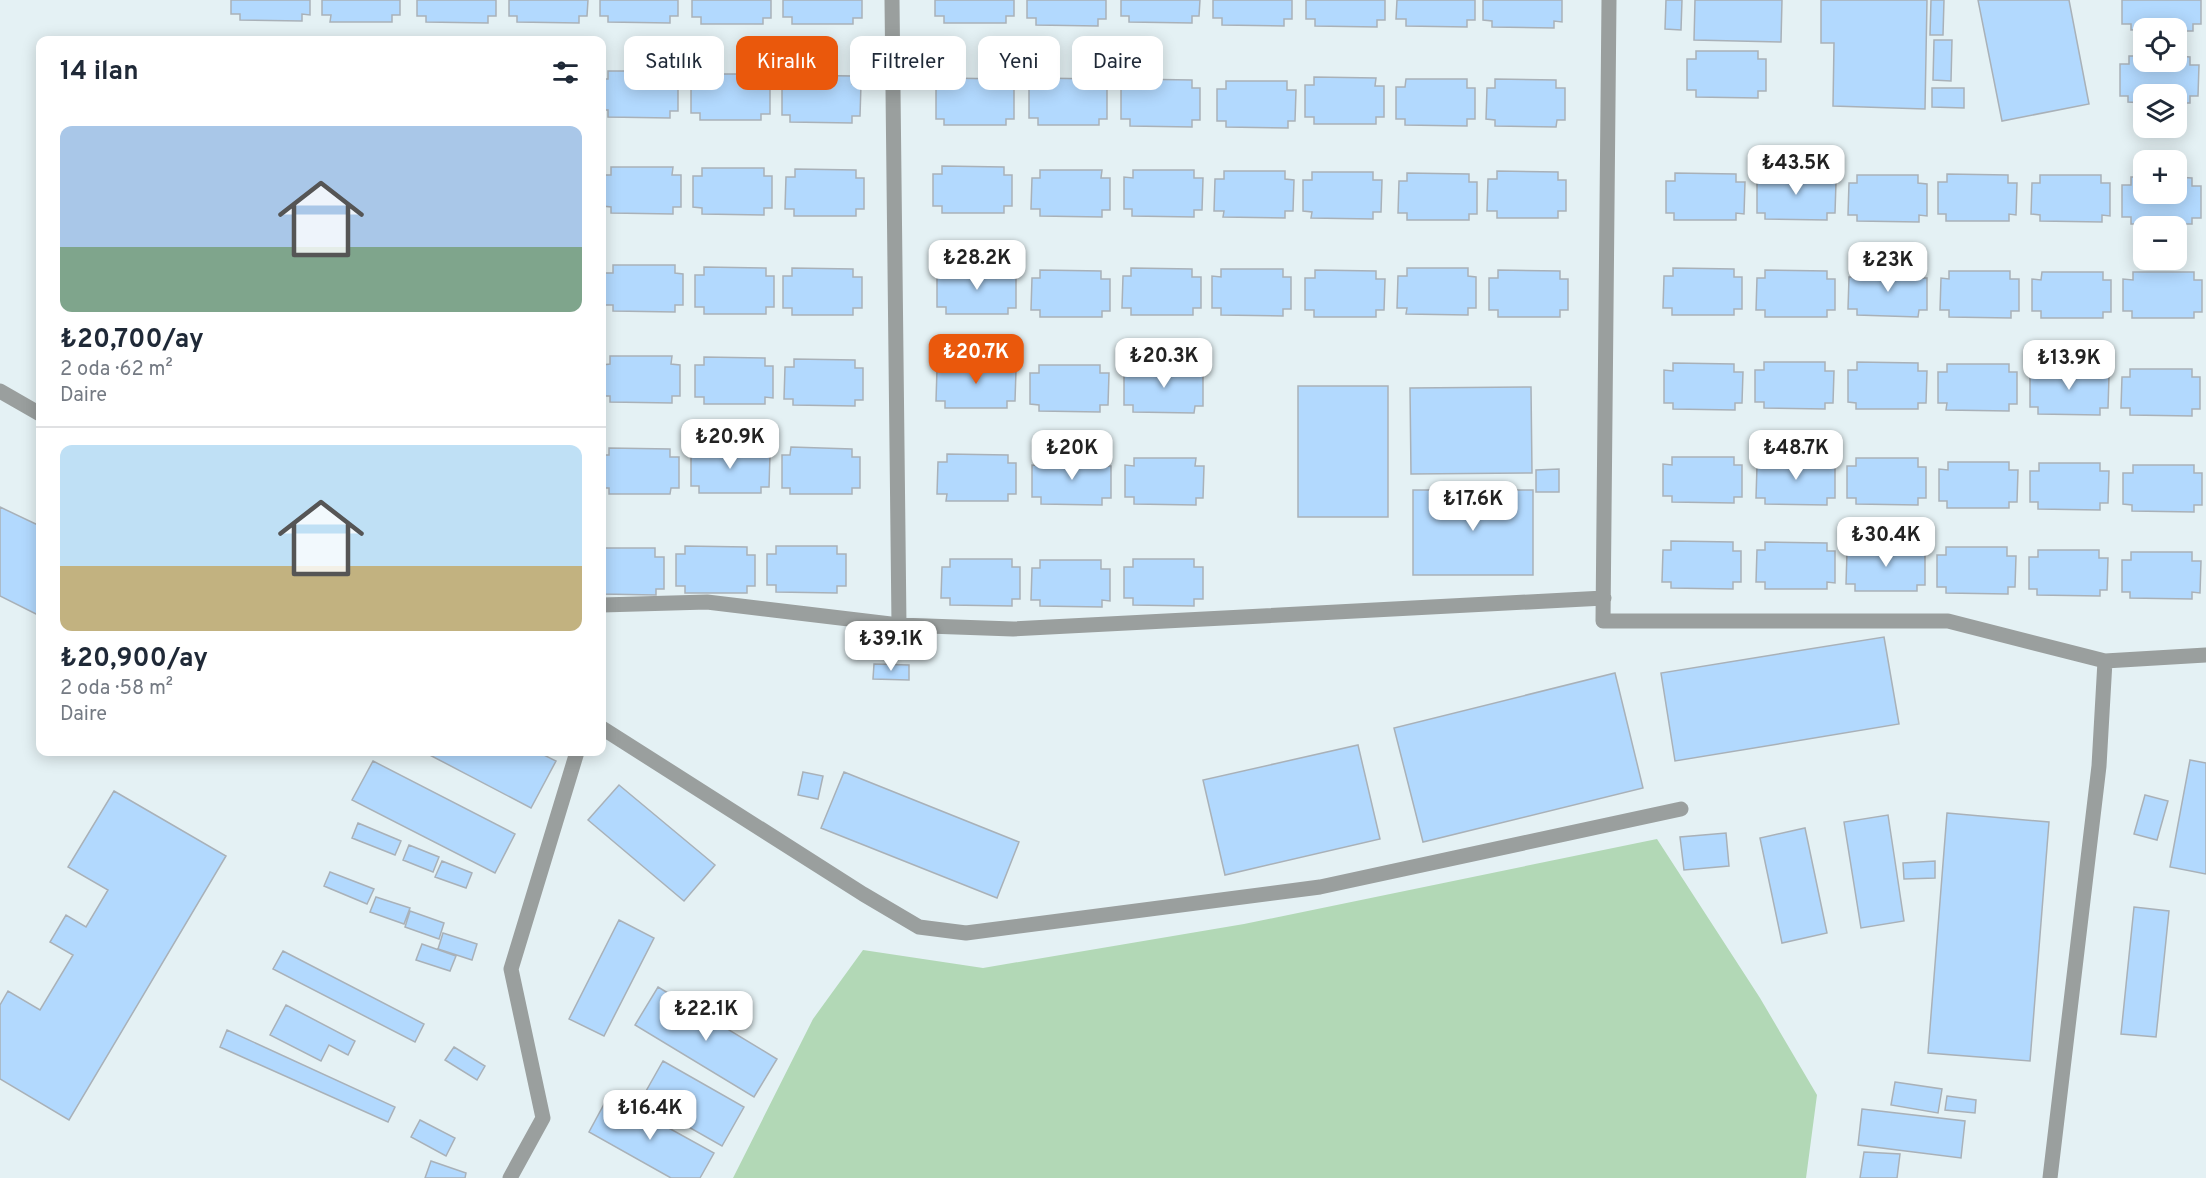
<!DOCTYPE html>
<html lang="tr">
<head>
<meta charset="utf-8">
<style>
  :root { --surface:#fff; --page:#f6f6f7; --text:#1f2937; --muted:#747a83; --line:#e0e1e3; --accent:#ea580c }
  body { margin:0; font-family:Overpass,sans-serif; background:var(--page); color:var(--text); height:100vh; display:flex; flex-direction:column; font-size:22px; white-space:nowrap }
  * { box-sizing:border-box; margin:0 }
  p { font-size:20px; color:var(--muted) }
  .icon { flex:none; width:33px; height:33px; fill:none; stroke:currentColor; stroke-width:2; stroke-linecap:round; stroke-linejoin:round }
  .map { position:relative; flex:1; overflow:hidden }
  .panel { position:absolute; left:36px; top:36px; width:570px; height:720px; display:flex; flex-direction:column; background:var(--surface); border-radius:12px; box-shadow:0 3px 15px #0003 }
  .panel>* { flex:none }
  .top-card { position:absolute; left:624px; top:36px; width:570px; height:54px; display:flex; gap:12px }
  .buttons { position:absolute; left:2133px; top:18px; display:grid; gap:12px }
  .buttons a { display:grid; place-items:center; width:54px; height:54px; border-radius:12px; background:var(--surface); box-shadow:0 3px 15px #0003; font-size:30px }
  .price { position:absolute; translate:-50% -51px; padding:0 14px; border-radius:12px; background:#fff; color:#222; font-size:20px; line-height:39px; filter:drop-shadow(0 2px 3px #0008) }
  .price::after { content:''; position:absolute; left:50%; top:36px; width:18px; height:14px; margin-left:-9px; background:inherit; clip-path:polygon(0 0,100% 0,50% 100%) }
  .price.on { background:var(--accent); color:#fff }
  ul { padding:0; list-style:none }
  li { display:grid; align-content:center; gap:12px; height:318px; padding:0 24px }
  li+li { border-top:2px solid var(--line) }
  li span { display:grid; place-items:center; height:186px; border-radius:12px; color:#555 }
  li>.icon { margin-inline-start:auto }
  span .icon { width:108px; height:108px; fill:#fffc; stroke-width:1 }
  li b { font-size:26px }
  h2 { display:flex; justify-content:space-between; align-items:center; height:72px; padding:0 24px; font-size:26px }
  .pill { padding:0 21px; border-radius:12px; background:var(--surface); box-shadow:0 3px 15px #0003; font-size:21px; line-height:54px }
  .pill.on { background:var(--accent); color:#fff }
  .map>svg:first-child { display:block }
  .green { fill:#b2d8b6 }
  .building { fill:#b2d9fe; stroke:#a9b1b8; stroke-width:1.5 }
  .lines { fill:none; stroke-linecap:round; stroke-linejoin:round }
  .street { stroke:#9a9f9e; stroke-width:15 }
</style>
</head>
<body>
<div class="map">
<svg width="2206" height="1178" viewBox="0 0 2206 1178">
  <rect width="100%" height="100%" fill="#e4f1f4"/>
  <!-- green -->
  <path class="green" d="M1657 839 1760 998 1817 1095 1806 1178H733L813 1019 863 950 983 968 1244 924Z"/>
  <!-- building -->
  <path class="building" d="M231 0H310V15L302 14V21L240 20V14H231Z
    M322 0H400V15H392V22H330L331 15H322Z
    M417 0H496V16H488V23L426 22V16H417Z
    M509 0H588L587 16H579V23L517 22V16H509Z
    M600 0H678V16H670V23L608 22V16H600Z
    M692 0H771V18H763V24H701V17H692Z
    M783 0H862V18H853V24H792V17H783Z
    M935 0H1014V16H1006V23H944V16H935Z
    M1027 0H1106V19H1098V26L1036 25V18H1027Z
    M1121 0H1200L1199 16H1192V23L1129 22V16H1121Z
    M1213 0H1292V19H1284V26L1222 25V18H1213Z
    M1306 0H1385V20H1377V27L1315 26V19H1306Z
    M1397 0H1475V20H1467V27L1406 26V19H1396Z
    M1483 0H1562V22L1554 21V28L1492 27V21L1483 20Z
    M1666 0H1682L1681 30 1665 29Z
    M1695 0H1782L1781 42 1694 40Z
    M1821 0H1927L1925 109 1833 106 1834 43H1821Z
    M1931 0H1944L1943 35H1930Z
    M1978 0H2069L2089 104 2002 121Z
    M2122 0H2201V24H2193V31H2176V28L2131 30V24H2122Z
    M1934 40H1952L1951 81 1933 80Z
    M1696 51H1758V59H1766V91H1758V98L1696 97V90H1687V59H1696Z
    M2129 56H2144V62H2176V56L2190 57V65H2199L2198 96H2190V103H2176V94H2144V103L2128 102V96H2120V64H2129Z
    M608 71H670V79H678V111H670V118L608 117V110H602V79H608Z
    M700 74H761V82H770V114H761V120H700V113H691V81H700Z
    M791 75 852 76V84H861L860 116H852V123L790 122V115H782V84H791Z
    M1314 77 1376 78 1375 86H1384V117H1376V124H1314V117H1305V85H1314Z
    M945 78 1006 79V87L1014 88V119H1006V125H944V119H936V86H944Z
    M1038 78 1099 79V87H1107V119H1099V125H1038V118H1029V86H1038Z
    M1130 79 1192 80V88H1200V120H1192V127L1130 126V119H1121V88H1130Z
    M1406 79H1467V88H1475V119H1467V126L1405 125V119H1396V87H1405Z
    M1495 79 1556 80V88H1565V120H1557L1556 127 1495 126V120L1486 119 1487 88H1495Z
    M1226 81H1287V90H1296L1295 121H1288V128L1226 127V121H1217V89H1226Z
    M1932 88H1964V108L1932 107Z
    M942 166 1004 167V175H1012V206H1004V213H942V206H933V174H942Z
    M611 167H673L672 175H681V207H673V214L611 213V207L602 206V175H611Z
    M702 168H764V176H772V208H764V215L702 214V208L693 207V176H702Z
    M795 169 856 170V178H864V209H856V216H794V209H785L786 177H795Z
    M1040 170H1102L1101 178H1110V210H1102V217L1040 216V209H1031L1032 178H1040Z
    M1133 170H1194V178H1203L1202 210H1194V217L1132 216V209H1124V177L1133 178Z
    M1224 171H1285V179L1294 180 1293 211H1285V218L1223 217 1224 211H1214L1215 179H1224Z
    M1497 171 1558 172V180H1566V211H1558V218H1497V211H1487L1488 179H1497Z
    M1312 172H1373V180H1382L1381 212H1373V219L1311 218 1312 212 1303 211V180H1312Z
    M1766 172 1827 173V181L1836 182 1835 213H1827V220L1765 219V213H1757V180H1766Z
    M1407 173 1469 174V182H1477V214H1469V220H1407V213H1398L1399 181H1407Z
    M1675 173 1736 174V182H1745L1744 214 1736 213V220H1674V213H1666V181H1675Z
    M1947 174 2008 175V183H2017L2016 215 2009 214V221H1946V214H1938V182H1947Z
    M1857 175H1918V183L1927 184V216L1919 215V222L1857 221V215H1848L1849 183H1857Z
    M2040 175H2101V183H2110V216L2102 215V222L2040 221V215L2031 214 2032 183H2040Z
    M2131 177H2144V194H2176V177L2192 178V186H2201V218H2192V224H2131V217H2122V185H2131Z
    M613 265H675V273L683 274V305H675V312L613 311V305H604V273H613Z
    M704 267 766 268V276H774V307H766V314H704V307H695V275H704Z
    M946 267 1008 268V276H1016V308H1008V314H946V307H937V275H946Z
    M792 268 853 269V277H862V308H853V315H792V308H783V276H792Z
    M1131 268 1192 269V277H1201V308H1193V315H1131V308H1122L1123 276H1131Z
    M1407 268H1468V276L1476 277V308H1468V315L1406 314 1407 308H1397L1398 276H1407Z
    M1673 268 1734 269V277H1742V309H1734V315H1672V308H1663L1664 276H1673Z
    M1221 269H1283V277H1291V309H1283V316L1221 315V308H1212V276L1221 277Z
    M1857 269 1918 270V278H1927V310H1919L1918 317 1857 315V309H1848L1849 277H1857Z
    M1040 270 1101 271V279H1110V311H1102V317H1040V310H1031L1032 278H1040Z
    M1315 270 1376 271V279H1385L1384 310H1376V317H1314V310H1305V278H1315Z
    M1498 270 1560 271V279H1568V310H1560V317H1498V310H1489V278H1498Z
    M1765 270 1827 271V279H1835V310H1827V317H1765V310H1756L1757 278H1765Z
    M1949 271H2010V279H2019V311H2011V318L1949 317V310H1940L1941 278 1949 279Z
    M2042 272H2103V280H2111V312H2103V318H2041V311H2032V279L2041 280Z
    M2133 272H2194V280H2202V312H2194V318H2132V311H2123V279L2133 280Z
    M610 356H672L671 364 680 365V396H672V403L610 402V396H602V365L610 364Z
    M704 357 765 358V366H773V398L765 397V404H704V397H695V365H704Z
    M794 359 855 360V368H863V400H855V406L793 405V399H784L785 367H794Z
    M946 361 1007 362V370H1016L1015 401H1007V408H945V401H936L937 369H946Z
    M1764 362H1825V371H1834L1833 403H1825V409L1764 408V402H1755V370H1764Z
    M1857 362 1918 363V371H1927L1926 403H1918V409H1856V403L1848 402V370H1857Z
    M1673 363 1734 364V372H1743L1742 403H1735V410L1673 409V403H1664V370L1673 371Z
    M1947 364H2009V372H2017V404H2009V411L1946 410 1947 403H1938V372H1947Z
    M1039 365H1100V373H1109L1108 405H1100V412L1039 411V405L1030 404V373H1039Z
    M1133 366H1194V374H1203V406H1195L1194 413 1133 412V405H1124V374H1133Z
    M2039 368H2100V376H2109L2108 408H2100V415L2038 414V407H2030V376H2039Z
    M2130 369H2192V377H2200V409H2192V416L2130 415V408H2121L2122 377H2130Z
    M1298 386H1388V517H1298Z
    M1531 387 1532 473 1411 474 1410 388Z
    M700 447H761V455H770L769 487H761V493H699V486H691V454L700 455Z
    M791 447 852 449V457H860V488H852V494H790V488H782V455H790Z
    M609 448 670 449V457H679V488H671L670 494H609V488H602V455H609Z
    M947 454 1008 455V463H1016V494H1008V501H946L947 494H937L938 462H947Z
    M1672 457H1734V465H1742V497H1734V503L1672 502V496H1663V464L1672 465Z
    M1041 458H1102V466H1111V498H1102V505L1041 504V497H1032V465L1041 466Z
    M1134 458H1196L1195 466H1204L1203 498H1196V505L1134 504V497H1125V465L1134 466Z
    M1765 458H1827V466L1835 467V498H1827V505L1765 504V498H1756L1757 466H1765Z
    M1856 458H1918V467H1926V498H1918V505L1856 504V498H1847V466H1856Z
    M1948 462H2009V470H2018L2017 502H2009V508H1947V501H1939V469L1948 470Z
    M2039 463H2100V471H2109L2108 503H2100V510L2038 509V502H2030V471H2039Z
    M2133 465H2194V473H2202V505H2194V512L2132 511V505L2123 504V473H2133Z
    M1559 469V492H1536V470Z
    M1413 490H1533V575H1413Z
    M0 507 40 526V616L0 596Z
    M1671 541 1733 542V551H1741V582H1733V589L1671 588V582H1662L1663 550H1671Z
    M1765 542 1827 543V551H1835V583L1827 582V589H1765V582H1756L1757 550H1765Z
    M1856 544 1917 545V553H1925V585H1917V591H1855V584H1846L1847 552H1856Z
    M685 546 747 547V555H755V586H747V593H685V586H676V554H685Z
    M776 546H837V554H846V586H837V593L776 592V585H767V554H776Z
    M1946 547H2007V556H2016L2015 587H2008V594L1946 593V587H1937V555H1946Z
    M602 548H655V557H664V589H656V595L602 594Z
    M2038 550H2099V558H2108L2107 590H2100V596L2037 595V589H2029V557H2038Z
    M2131 552H2192V561H2201L2200 593 2192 592V599L2130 598V592H2122V560H2131Z
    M950 559H1012V567H1020V599H1012V606L950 605V598H941L942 567H950Z
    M1133 559H1194V567H1203V599H1194V606L1133 605V598H1124V567H1133Z
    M1040 560H1101V569H1110V601L1102 600V607L1040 606V600H1031L1032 568H1040Z
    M1884 637 1899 724 1675 761 1661 673Z
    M874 664 909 665V680L873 679Z
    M1615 673 1643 788 1423 842 1394 728Z
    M1358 745 1380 839 1225 875 1203 780Z
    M424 752H538L556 761 531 808Z
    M2190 760 2206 763V874L2170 867Z
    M373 761 515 834 495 873 352 800Z
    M803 772 823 776 818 799 798 795Z
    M844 772 1019 842 997 898 821 828Z
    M619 785 715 865 684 901 588 820Z
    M114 791 226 856 69 1120 0 1079V1005L8 991 40 1010 73 955 50 942 66 915 86 927 108 890 68 867Z
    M2145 795 2168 801 2157 840 2134 834Z
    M1947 813 2049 822 2030 1061 1928 1053Z
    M1888 815 1904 921 1861 928 1844 822Z
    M358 823 401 841 395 855 352 838Z
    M1805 828 1827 933 1782 943 1760 838Z
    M1726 833 1729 866 1684 870 1680 837Z
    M409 845 439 857 433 872 403 860Z
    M442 861 472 873 466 888 435 877Z
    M1935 861V878L1904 879 1903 863Z
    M330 872 374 889 367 904 324 886Z
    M376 897 410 908 404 924 370 912Z
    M2134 907 2169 911 2156 1037 2121 1034Z
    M410 911 444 923 439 939 405 927Z
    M619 920 654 938 604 1036 569 1019Z
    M443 933 477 944 472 960 438 949Z
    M422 944 456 956 450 971 416 960Z
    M283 951 424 1024 415 1042 273 969Z
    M658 987 777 1059 754 1097 635 1025Z
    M286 1005 355 1041 348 1055 329 1045 321 1061 270 1035Z
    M227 1030 395 1107 388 1122 220 1047Z
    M454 1047 485 1066 477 1080 445 1060Z
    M663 1061 744 1107 722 1146 641 1100Z
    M1895 1082 1942 1089 1938 1113 1891 1105Z
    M609 1095 714 1153 700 1178H671L589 1132Z
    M1947 1096 1976 1100 1975 1113 1945 1110Z
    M1862 1109 1965 1121 1961 1158 1858 1145Z
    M420 1120 455 1138 446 1156 411 1137Z
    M1864 1152 1900 1154 1897 1178H1860Z
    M431 1161 466 1173 465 1178H425Z"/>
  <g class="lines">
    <!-- street -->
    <path class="street" d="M892 0 899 625
      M1609 0 1603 621H1948L2105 661 2099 766 2050 1178
      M0 391 40 414
      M602 605 707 602 899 625 1013 629 1604 598
      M2105 661 2206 655
      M602 728 863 894 919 927 966 933 1320 887 1681 809
      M510 1178 543 1118 511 969 577 752"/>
  </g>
</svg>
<div class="buttons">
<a><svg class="icon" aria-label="locate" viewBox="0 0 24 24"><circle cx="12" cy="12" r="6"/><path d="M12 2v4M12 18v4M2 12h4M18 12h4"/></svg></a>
<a><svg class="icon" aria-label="layers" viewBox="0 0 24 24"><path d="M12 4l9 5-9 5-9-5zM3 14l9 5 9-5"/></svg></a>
<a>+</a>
<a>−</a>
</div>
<b class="price" style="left:1796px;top:196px">₺43.5K</b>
<b class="price" style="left:977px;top:291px">₺28.2K</b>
<b class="price" style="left:1888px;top:293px">₺23K</b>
<b class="price on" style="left:976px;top:385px">₺20.7K</b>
<b class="price" style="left:1164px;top:389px">₺20.3K</b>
<b class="price" style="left:2069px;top:391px">₺13.9K</b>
<b class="price" style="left:730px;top:470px">₺20.9K</b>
<b class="price" style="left:1072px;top:481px">₺20K</b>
<b class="price" style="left:1796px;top:481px">₺48.7K</b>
<b class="price" style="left:1473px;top:532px">₺17.6K</b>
<b class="price" style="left:1886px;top:568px">₺30.4K</b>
<b class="price" style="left:891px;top:672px">₺39.1K</b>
<b class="price" style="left:706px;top:1042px">₺22.1K</b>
<b class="price" style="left:650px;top:1141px">₺16.4K</b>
<div class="top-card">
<a class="pill">Satılık</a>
<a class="pill on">Kiralık</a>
<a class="pill">Filtreler</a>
<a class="pill">Yeni</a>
<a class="pill">Daire</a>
</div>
<section class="panel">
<h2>14 ilan<svg class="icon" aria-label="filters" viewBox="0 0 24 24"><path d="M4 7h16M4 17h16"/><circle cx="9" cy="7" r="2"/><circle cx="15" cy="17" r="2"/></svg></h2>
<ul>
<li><span style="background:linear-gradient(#a9c7e8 65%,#7fa58c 0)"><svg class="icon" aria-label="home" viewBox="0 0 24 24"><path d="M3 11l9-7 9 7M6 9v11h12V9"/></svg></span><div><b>₺20,700/ay</b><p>2 oda · 62 m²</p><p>Daire</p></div></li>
<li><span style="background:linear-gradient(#bfe0f5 65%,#c2b280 0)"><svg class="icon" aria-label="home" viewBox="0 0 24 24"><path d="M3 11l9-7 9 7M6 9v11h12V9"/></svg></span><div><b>₺20,900/ay</b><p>2 oda · 58 m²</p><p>Daire</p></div></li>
</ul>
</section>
</div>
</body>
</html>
